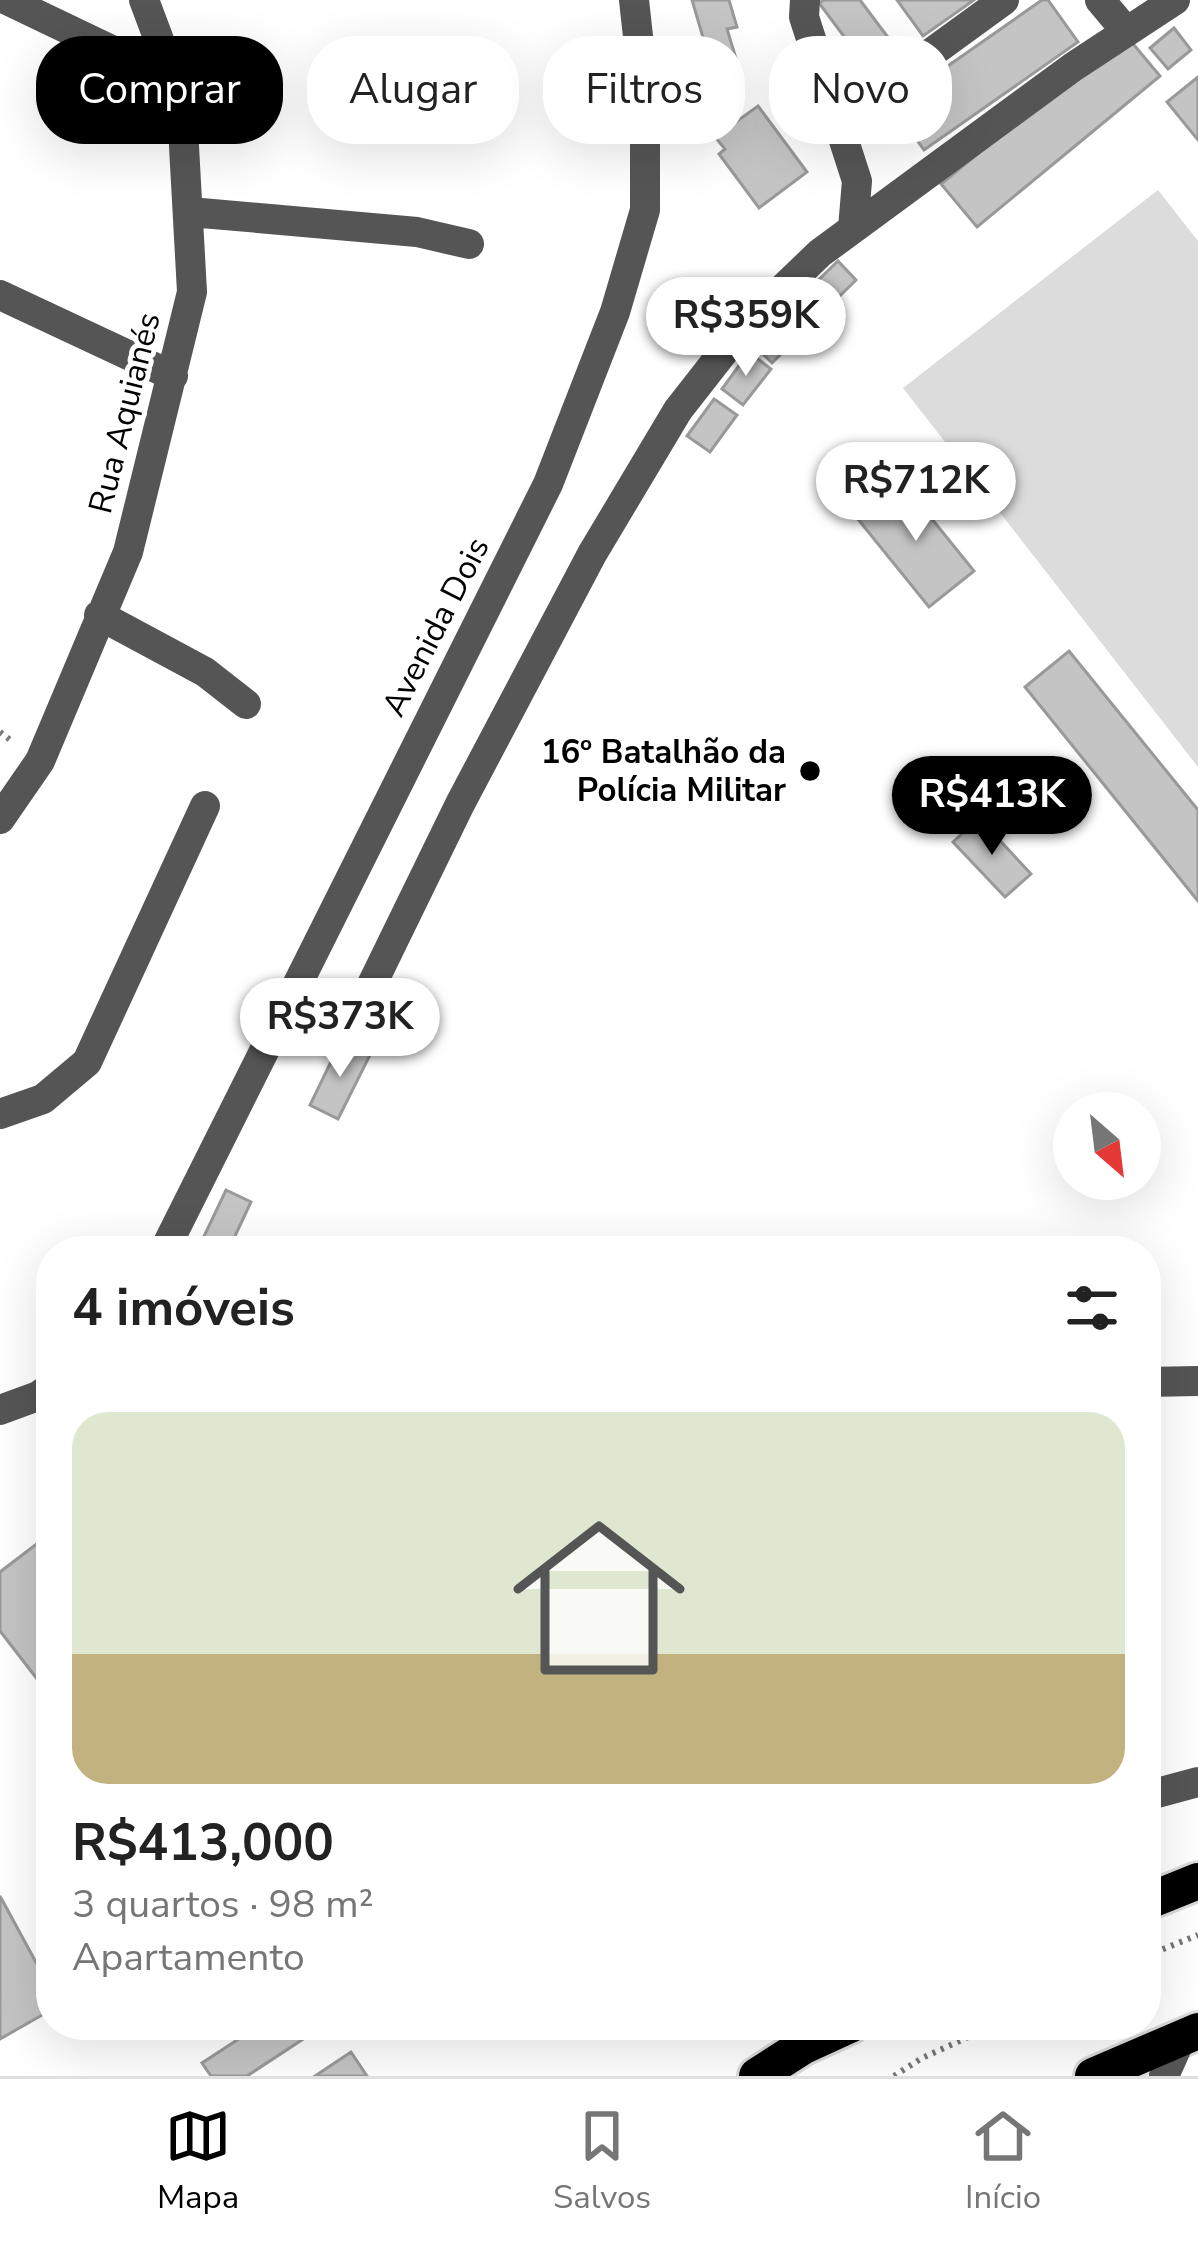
<!DOCTYPE html>
<html lang="pt">
<head>
<meta charset="utf-8">
<style>
  :root { --surface:#fff; --page:#f2f2f2; --text:#222; --muted:#767676; --line:#e0e0e0; --accent:#000 }
  body { margin:0; font-family:"Nunito Sans",sans-serif; background:var(--page); color:var(--text); height:100vh; display:flex; flex-direction:column; font-size:45px; white-space:nowrap }
  * { box-sizing:border-box; margin:0 }
  p { font-size:39px; color:var(--muted) }
  .icon { flex:none; width:66px; height:66px; fill:none; stroke:currentColor; stroke-width:2; stroke-linecap:round; stroke-linejoin:round }
  .map { position:relative; flex:1; overflow:hidden }
  .panel { position:absolute; left:36px; top:1236px; width:1125px; height:804px; display:flex; flex-direction:column; background:var(--surface); border-radius:48px; box-shadow:0 12px 48px #0002 }
  .panel>* { flex:none }
  .hud { position:absolute; left:36px; top:36px; width:1128px; height:108px; display:flex; gap:24px }
  .needle { width:78px; rotate:152deg }
  .controls { position:absolute; left:1053px; top:1092px; display:grid; gap:24px }
  .controls a { display:grid; place-items:center; width:108px; height:108px; border-radius:50%; background:var(--surface); box-shadow:0 12px 48px #0002; font-size:60px }
  .price { position:absolute; translate:-50% -102px; padding:0 27px; border-radius:42px; background:#fff; color:#222; font-size:39px; line-height:78px; filter:drop-shadow(0 3px 6px #0008) }
  .price::after { content:''; position:absolute; left:50%; top:72px; width:36px; height:27px; margin-left:-18px; background:inherit; clip-path:polygon(0 0,100% 0,50% 100%) }
  .price.on { background:var(--accent); color:#fff }
  ul { padding:0; list-style:none }
  li { display:grid; align-content:center; gap:24px; height:636px; padding:0 36px }
  li+li { border-top:3px solid var(--line) }
  li span { display:grid; place-items:center; height:372px; border-radius:36px; color:#555 }
  li>.icon { margin-inline-start:auto }
  span .icon { width:216px; height:216px; fill:#fffc; stroke-width:1 }
  li b { font-size:51px }
  h2 { display:flex; justify-content:space-between; align-items:center; height:144px; padding:0 36px; font-size:51px }
  .pill { padding:0 42px; border-radius:48px; background:var(--surface); box-shadow:0 12px 48px #0002; font-size:42px; line-height:108px }
  .pill.on { background:var(--accent); color:#fff }
  .menu { display:flex; justify-content:space-around; align-items:center; height:168px; border-top:3px solid var(--line); background:var(--surface); font-size:33px; color:var(--muted) }
  .menu a { display:grid; justify-items:center; gap:6px }
  .menu .on { color:var(--accent) }
  .map>svg:first-child { display:block }
  .green { fill:#dcdcdc }
  .building { fill:#c4c4c4; stroke:#999; stroke-width:3 }
  .lines { fill:none; stroke-linecap:round; stroke-linejoin:round }
  .highway-casing { stroke:#dbdbdb; stroke-width:42 }
  .path { stroke:#777; stroke-width:6; stroke-dasharray:3 6; stroke-linecap:butt }
  .minor { stroke:#555; stroke-width:30 }
  .highway { stroke:#000; stroke-width:36 }
  .poi-dot { fill:#000; stroke:#fff; stroke-width:4.5 }
  .labels { text-anchor:middle; dominant-baseline:central; stroke-width:10; stroke-linejoin:round; paint-order:stroke }
  .street-label { font-size:33px; fill:#000; stroke:#fff }
  .poi-label { font-size:33px; font-weight:bold; fill:#000; stroke:#fff; text-anchor:end }
</style>
</head>
<body>
<div class="map">
<svg width="1198" height="2076" viewBox="0 0 1198 2076">
  <rect width="100%" height="100%" fill="#fff"/>
  <!-- green -->
  <path class="green" d="M1158 190 1198 241V767L903 388Z"/>
  <!-- building -->
  <path class="building" d="M692 0H729L737 27 727 29 742 78 717 85Z
    M824 0H860L905 60 877 81 819 3Z
    M897 0H974L923 36Z
    M1042 0H1048L1078 42 924 150 892 105Z
    M1174 28 1191 50 1168 69 1150 48Z
    M1124 33 1160 76 977 227 941 184Z
    M1198 77V140L1167 102Z
    M758 106 807 172 759 208 719 154 725 149 715 137Z
    M838 261 856 280 772 363 753 344Z
    M749 352 771 369 743 405 722 389Z
    M714 399 737 415 710 452 687 436Z
    M902 482 974 571 929 607 857 518Z
    M1069 651 1198 810V901L1025 687Z
    M979 818 1031 874 1005 897 953 842Z
    M341 1041 370 1055 338 1119 310 1105Z
    M226 1190 251 1202 228 1251H197Z
    M51 1533V1697L0 1631V1572Z
    M0 1896 51 1990V2010L0 2039Z
    M260 2025H314L317 2030 247 2076H211L202 2063Z
    M351 2052 367 2076H315Z"/>
  <g class="lines">
    <defs>
      <path id="highway" d="M1146 1902 1198 1881
        M757 2076 802 2047 850 2025
        M1093 2076 1198 2031"/>
    </defs>
    <!-- highway casing -->
    <use href="#highway" class="highway-casing"/>
    <!-- path -->
    <path class="path" d="M0 732 13 742
      M1146 1956 1198 1935
      M894 2076 922 2058 995 2025"/>
    <!-- minor -->
    <path class="minor" d="M7 0 174 80
      M805 0 804 17 857 181 853 228
      M1100 0 1126 31
      M839 120 1004 0
      M190 212 417 232 469 244
      M0 295 173 376
      M99 615 205 672 246 704
      M0 819 40 761 128 552 192 292 183 128 174 80 144 0
      M359 1011 460 804 592 554 678 410 743 327 820 253 1073 67 1175 0
      M0 1114 43 1099 87 1062 205 806
      M164 1251 548 484 615 312 645 210V100L634 0
      M1146 1382 1198 1381
      M0 1410 38 1396 51 1387
      M1146 1543V1549
      M1146 1796 1198 1782
      M1164 2076 1181 2038"/>
    <!-- highway -->
    <use href="#highway" class="highway"/>
  </g>
  <!-- markers -->
  <circle class="poi-dot" cx="810" cy="771" r="12"/>
  <g class="labels">
    <!-- street labels -->
    <g class="street-label">
      <text transform="translate(125 413) rotate(-76)">Rua Aquianés</text>
      <text transform="translate(436 627) rotate(-63)">Avenida Dois</text>
    </g>
    <!-- poi labels -->
    <g class="poi-label">
      <text x="786" y="752">16º Batalhão da<tspan x="786" dy="38">Polícia Militar</tspan></text>
    </g>
  </g>
</svg>
<div class="controls">
<a><svg class="needle" viewBox="-14 -14 28 28"><path d="M0-13l5 13h-10z" fill="#e53935"/><path d="M0 13l5-13h-10z" fill="#767676"/></svg></a>
</div>
<b class="price" style="left:746px;top:379px">R$359K</b>
<b class="price" style="left:916px;top:544px">R$712K</b>
<b class="price on" style="left:992px;top:858px">R$413K</b>
<b class="price" style="left:340px;top:1080px">R$373K</b>
<div class="hud">
<a class="pill on">Comprar</a>
<a class="pill">Alugar</a>
<a class="pill">Filtros</a>
<a class="pill">Novo</a>
</div>
<section class="panel">
<h2>4 imóveis<svg class="icon" aria-label="filters" viewBox="0 0 24 24"><path d="M4 7h16M4 17h16"/><circle cx="9" cy="7" r="2"/><circle cx="15" cy="17" r="2"/></svg></h2>
<ul>
<li><span style="background:linear-gradient(#dfe7d0 65%,#c2b280 0)"><svg class="icon" aria-label="home" viewBox="0 0 24 24"><path d="M3 11l9-7 9 7M6 9v11h12V9"/></svg></span><div><b>R$413,000</b><p>3 quartos · 98 m²</p><p>Apartamento</p></div></li>
</ul>
</section>
</div>
<nav class="menu">
<a class="on"><svg class="icon" aria-label="map" viewBox="0 0 24 24"><path d="M3 6l6-2 6 2 6-2v14l-6 2-6-2-6 2zM9 4v14M15 6v14"/></svg>Mapa</a>
<a><svg class="icon" aria-label="saved" viewBox="0 0 24 24"><path d="M7 4h10v16l-5-4-5 4z"/></svg>Salvos</a>
<a><svg class="icon" aria-label="home" viewBox="0 0 24 24"><path d="M3 11l9-7 9 7M6 9v11h12V9"/></svg>Início</a>
</nav>
</body>
</html>
